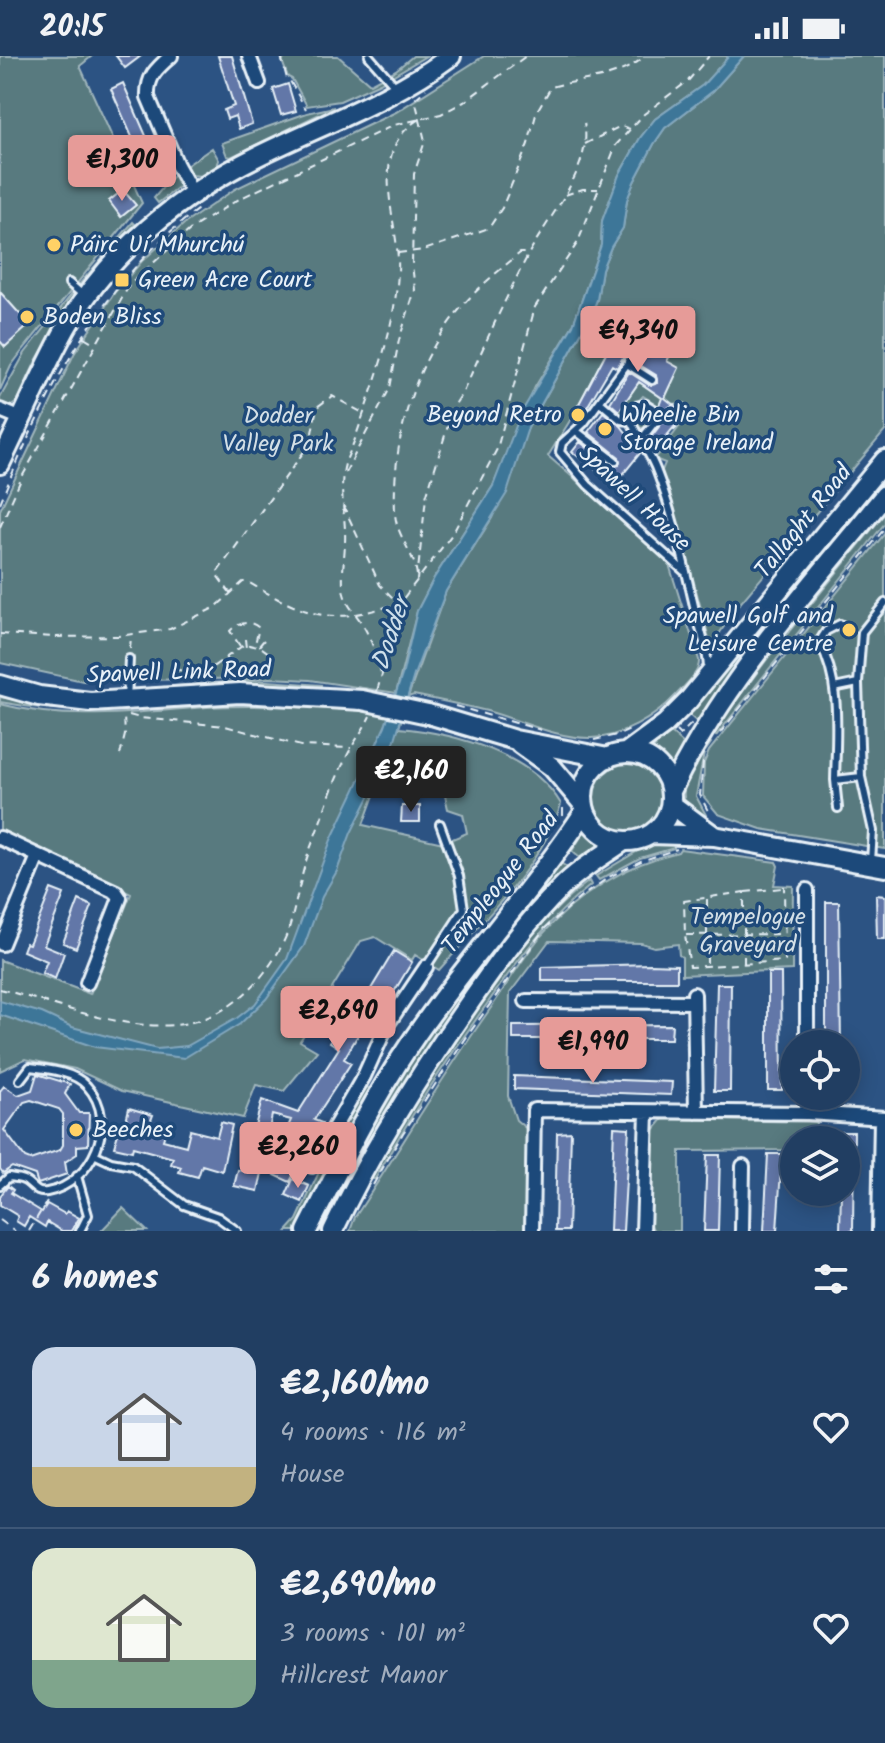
<!DOCTYPE html>
<html lang="en">
<head>
<meta charset="utf-8">
<style>
  :root { --surface:#213e62; --page:#294568; --text:#f1f3f6; --muted:#a2aebe; --line:#3e5777; --accent:#e69b98 }
  body { margin:0; font-family:Kalam,sans-serif; background:var(--page); color:var(--text); height:100vh; display:flex; flex-direction:column; font-size:30px; white-space:nowrap }
  * { box-sizing:border-box; margin:0 }
  p { font-size:26px; color:var(--muted) }
  .icon { flex:none; width:44px; height:44px; fill:none; stroke:currentColor; stroke-width:2; stroke-linecap:round; stroke-linejoin:round }
  .map { position:relative; height:1175px; overflow:hidden }
  .side { display:flex; flex-direction:column; background:var(--surface); flex:1 }
  .side>* { flex:none }
  .controls { position:absolute; left:780px; top:974px; display:grid; gap:16px }
  .controls a { display:grid; place-items:center; width:80px; height:80px; border-radius:50%; background:var(--surface); box-shadow:0 4px 20px #0003,0 0 0 2px var(--line); font-size:40px }
  .price { position:absolute; translate:-50% -68px; padding:0 18px; border-radius:8px; background:var(--accent); color:#111; font-size:26px; line-height:52px; filter:drop-shadow(0 2px 4px #0008) }
  .price::after { content:''; position:absolute; left:50%; top:48px; width:24px; height:18px; margin-left:-12px; background:inherit; clip-path:polygon(0 0,100% 0,50% 100%) }
  .price.on { background:#222; color:#fff }
  ul { padding:0; list-style:none }
  li { display:flex; align-items:center; gap:24px; height:200px; padding:0 32px }
  li+li { border-top:2px solid var(--line) }
  li span { display:grid; place-items:center; flex:none; width:224px; height:160px; border-radius:24px; color:#555 }
  li>.icon { margin-inline-start:auto }
  span .icon { width:96px; height:96px; fill:#fffc; stroke-width:1 }
  li b { font-size:34px }
  h2 { display:flex; justify-content:space-between; align-items:center; height:96px; padding:0 32px; font-size:34px }
  .status { display:flex; justify-content:space-between; align-items:center; height:56px; padding:0 40px; background:var(--surface); direction:ltr }
  .status svg { height:22px; fill:currentColor }
  .map>svg:first-child { display:block }
  .green { fill:#597a7f; stroke:#a0b6bc; stroke-width:2; fill-rule:evenodd }
  .water { fill:#3e7698; stroke:#82a7be; stroke-width:2 }
  .building { fill:#6277a8; stroke:#e8f1f8; stroke-width:2; fill-rule:evenodd }
  .lines { fill:none; stroke-linecap:round; stroke-linejoin:round }
  .lane-casing { stroke:#e8f1f8; stroke-width:12 }
  .street-casing { stroke:#e8f1f8; stroke-width:18 }
  .secondary-casing { stroke:#e8f1f8; stroke-width:24 }
  .path { stroke:#e8f1f8; stroke-width:2; stroke-dasharray:8 6; stroke-linecap:butt }
  .lane { stroke:#1f4a7a; stroke-width:6 }
  .street { stroke:#1f4a7a; stroke-width:12 }
  .secondary { stroke:#1f4a7a; stroke-width:18 }
  .secondary-bridge-casing { stroke:#e8f1f8; stroke-width:24; stroke-linecap:butt }
  .secondary-bridge { stroke:#1f4a7a; stroke-width:18 }
  .poi-dot { fill:#ffd166; stroke:#1f4a7a; stroke-width:3 }
  .labels { text-anchor:middle; dominant-baseline:central; stroke-width:7; stroke-linejoin:round; paint-order:stroke }
  .poi-label { font-size:24px; fill:#e8f1f8; stroke:#1f4a7a; text-anchor:start }
  .park-label { font-size:24px; fill:#d3dfe6; stroke:#1f4a7a }
  .street-label { font-size:24px; fill:#e8f1f8; stroke:#1f4a7a }
  .water-label { font-size:26px; font-style:italic; fill:#cedfea; stroke:#1f4a7a }
</style>
</head>
<body>
<div class="status"><b>20:15</b><svg viewBox="0 0 49 12"><path d="M0 12V9h3v3zM5 12V6h3v6zM10 12V3h3v9zM15 12V0h3v12zM26 1h20v11H26zM47 4h2v5h-2z"/></svg></div>
<div class="map">
<svg width="885" height="1175" viewBox="0 0 885 1175">
  <rect width="100%" height="100%" fill="#2c5383"/>
  <filter id="ink" filterUnits="userSpaceOnUse"><feTurbulence type="fractalNoise" baseFrequency=".0125" numOctaves="2"/><feDisplacementMap in="SourceGraphic" scale="16" xChannelSelector="R" yChannelSelector="G"/><feConvolveMatrix kernelMatrix="1 2 1 2 8 2 1 2 1" color-interpolation-filters="sRGB"/></filter>
  <g filter="url(#ink)">
    <!-- green -->
    <path class="green" d="M0 0H92L80 10 142 147 23 294 11 310 0 334Z
      M287 0H338L370 28 396 14 413 0H426L380 27 340 45 307 50 292 23 288 21 282 5Z
      M484 0H729L703 29 655 63 640 82 619 119 602 165 601 189 573 269 535 331 493 430 434 522 417 555 396 637 310 624 270 622 83 625 0 607V454L74 298 115 236 142 205 184 168 235 133 396 56Z
      M744 0H885V375L737 551 711 590 685 493 661 417 665 407 655 403 691 355 685 347 671 348 664 343 660 311 669 302 676 286 627 257 571 363 548 400 667 502 699 604C700 617 685 629 676 639 656 661 620 683 589 682 555 682 520 664 487 655 463 649 438 644 414 639L408 641 446 535 492 462 528 372 590 261 597 244 602 213 611 191 623 172 627 144 634 126 654 88 665 72 713 35Z
      M334 51 231 101 227 100 222 87 307 57Z
      M212 92 219 104 217 110 201 120 191 119 186 110Z
      M176 116 180 130 158 147 154 142Z
      M133 166 135 168 80 231H77Z
      M72 238 74 241 36 305 17 346 10 351 0 348V342L25 297Z
      M639 326 662 342 659 350 643 340 624 361 618 356Z
      M632 362a10 10 0 1 1 20 0a10 10 0 1 1-20 0Z
      M885 415V431L698 667 688 658Z
      M885 457V467L716 680 712 677 774 594Z
      M885 477V793L761 773 718 758 703 740 704 707 709 695Z
      M253 624 322 629 256 628 141 635 135 633Z
      M0 641 48 650 238 643 281 646C187 648 93 664 0 646Z
      M0 648C68 666 138 656 207 651 246 649 284 650 323 652 351 653 375 654 401 665L399 672C454 677 532 698 561 748 543 809 480 867 439 914L415 899 412 904 375 881 361 885 300 985 317 995 284 1035 256 1029 243 1062 122 1035 75 1013 25 1003 0 1015V904L90 938 131 838 0 774ZM382 726 433 738 444 735 448 753 463 758 467 777 443 787 363 769 376 734Z
      M671 677 684 688 671 713 666 704 651 694Z
      M707 684 711 687 704 697 696 740 706 759 703 765C699 761 692 757 688 752 674 732 698 701 707 684Z
      M594 742a34 34 0 1 1 68 0a34 34 0 1 1-68 0Z
      M587 771 598 783 607 787 583 805 572 795Z
      M673 784 674 792 640 802 599 824 596 820 646 790Z
      M680 793 776 806 778 810 774 829 793 830 792 914 682 919V901L679 899 678 888 654 891 641 887 549 885 510 937 508 1040 516 1064 529 1075 524 1175H350L355 1161C400 1093 441 1022 488 956 505 932 521 904 540 881 576 840 625 808 678 796Z
      M561 807 572 815 533 851 326 1175H315C353 1097 395 1019 447 949 483 900 523 854 561 807Z
      M589 825 591 829C546 865 520 901 487 948 446 1004 409 1062 375 1123H370C405 1061 443 1003 483 945 515 901 544 858 589 825Z
      M365 1030 372 1034 297 1175H287L297 1164 336 1079Z
      M663 1063 817 1066 815 1084H794V1094L680 1095V1175H654L650 1168 653 1075Z
      M123 1152 147 1175H101Z"/>
    <!-- water -->
    <path class="water" d="M729 0H744L713 35 665 72 654 88 634 126 627 144 623 172 611 191 602 213 597 244 590 261 528 372 507 437 446 535 414 619 391 697 351 777 337 815 322 841 304 890 266 943 240 968 184 1002 95 991 0 959V945L42 957 72 971 157 993 187 990 237 962 255 948 287 903 331 784 385 670 403 616 417 555 434 522 493 430 521 357 573 269 601 189 602 165 619 119 640 82 655 63 703 29Z"/>
    <!-- building -->
    <path class="building" d="M116 0H141L125 12Z
      M218 0H232L252 68 239 73 235 60 227 63 224 54 234 50Z
      M123 27 164 121 152 127 111 33Z
      M288 28 296 55 281 59 273 33Z
      M123 134 136 149 121 161 109 145Z
      M0 236 27 266V271L5 291 0 285Z
      M627 257 676 285 667 305 679 312 665 342 685 358 655 394 648 385 668 359 659 350 662 342 639 326 619 355 610 347 629 316 649 329 657 327 656 319 635 306 642 291 659 299 664 295 663 291 642 277 635 280 617 312 612 309 580 363 576 366 571 363Z
      M603 356 621 370 641 396 616 427 572 396 580 386 611 410 619 409V401L588 376Z
      M402 750H420V766H401Z
      M51 833 64 838 44 889 64 897 55 923 42 917 47 905 23 895 26 887 29 888Z
      M876 839 885 840V883H877Z
      M79 844 92 850 76 892 63 887Z
      M826 846H839L841 988H826Z
      M394 895 412 906 382 956 374 952 344 1003 351 1007 314 1064 322 1067 315 1083 288 1071 291 1064 272 1059 268 1078 254 1074 262 1044 298 1057 339 992 330 986 351 952 357 956Z
      M651 908 677 909V925H542V911Z
      M768 917H781L782 1034H768Z
      M717 928H731L730 1035H714Z
      M672 969 671 983H513V970Z
      M37 1018 70 1028 65 1038 79 1057H89L88 1089 77 1090V1098L65 1106 67 1118 38 1128 35 1119 12 1111 3 1117 0 1113V1035L4 1030 18 1039 32 1034ZM31 1044 59 1053 63 1058V1089L60 1094 30 1104 25 1102 4 1074 24 1046Z
      M514 1020 672 1026 671 1039 514 1033Z
      M129 1052 153 1059 149 1070 166 1074 163 1084 186 1090 190 1074 217 1081 221 1066 232 1069 222 1115 202 1109 198 1121 179 1116 181 1111 171 1108 173 1102 133 1091 132 1095 114 1091 121 1068 125 1069Z
      M614 1071 629 1072 623 1175H610Z
      M571 1076 568 1175H555L557 1077Z
      M835 1076H854L853 1175H840L841 1136H846V1084H835Z
      M768 1098H782L777 1175H764Z
      M707 1099H720L718 1175H704Z
      M283 1102 298 1109 290 1126 275 1119Z
      M246 1104 264 1108 258 1135 234 1130 238 1114 244 1115Z
      M293 1123 309 1130 302 1146 286 1139Z
      M8 1130 13 1134 11 1137 42 1156 47 1148 65 1158 67 1155 79 1162 72 1175H62L47 1166 45 1171 29 1161 24 1170 16 1165 18 1160 0 1149V1140Z"/>
    <g class="lines">
      <defs>
        <path id="lane" d="M369 0 395 30
          M69 227 84 240
          M627 308 640 283 658 293
          M652 324 627 308 584 367 562 387 560 396 588 429 684 515
          M601 347 621 364 630 365
          M576 375 615 405
          M640 385 658 362 654 353 646 348 636 350 629 360C636 380 650 396 657 416 674 460 684 508 695 554 700 573 708 594 708 615
          M834 632 858 627
          M127 643 129 603
          M835 724C836 678 842 627 819 586L826 575 840 568
          M838 752 835 724 861 721
          M871 805 873 775 861 721 858 627 862 576 885 547
          M426 911 464 853 459 820 440 768
          M96 1099 111 1106 133 1110 184 1149 218 1161 237 1175
          M77 1120 88 1159 80 1175
          M0 1129 9 1121C14 1122 22 1122 27 1126 34 1131 36 1138 47 1136 92 1128 120 1066 87 1030 75 1016 48 1013 30 1011L20 1024"/>
        <path id="street" d="M171 0C156 13 147 21 148 41L177 109 193 138
          M249 0 259 27
          M0 354 22 363
          M0 782 116 836 120 842 87 927
          M807 834V988
          M2 888 38 800
          M694 938 696 1056
          M526 945 694 946
          M808 1040V1057
          M312 1110 364 1020 387 969 426 911
          M532 1175 534 1054 808 1057 885 1062
          M643 1175 647 1057
          M742 1175 743 1110
          M879 1175 881 1062"/>
        <path id="secondary" d="M0 408C22 363 42 316 66 272 108 197 181 138 258 100 323 68 392 44 451 0
          M0 629 39 640 90 646 240 637 362 644
          M428 658 515 684 608 702
          M520 688 552 711 584 749
          M627 696 665 668 687 646 885 404
          M583 741a44 44 0 1 1 88 0a44 44 0 1 1-88 0Z
          M671 735C723 626 809 533 885 439
          M671 748 714 780
          M651 778 714 780 885 811
          M307 1175C339 1112 370 1048 410 988 464 907 532 836 585 755
          M333 1175C371 1094 419 1019 470 946 498 906 526 866 561 832 579 813 603 800 624 785"/>
      </defs>
      <!-- lane casing -->
      <use href="#lane" class="lane-casing"/>
      <!-- street casing -->
      <use href="#street" class="street-casing"/>
      <!-- secondary casing -->
      <use href="#secondary" class="secondary-casing"/>
      <!-- path -->
      <path class="path" d="M281 0 287 23 290 25 306 53
        M585 88 621 70 630 73
        M565 139 583 133H598
        M398 197 424 194 489 172 502 152 528 88 537 55 551 31C584 22 618 24 645 0
        M84 281 96 288
        M656 396 690 354 675 348 662 355
        M345 417 390 332 399 284 415 234 412 208 414 118 425 85 415 43 426 33
        M0 447C46 335 102 224 201 151
        M343 449 380 529 398 547
        M0 471 22 421 130 228 192 172 239 143 394 69 441 58 464 46 526 0
        M417 520C415 497 396 480 395 457 392 382 414 304 465 247 482 228 501 213 520 197H528
        M417 524 426 441 454 350 463 336C484 290 504 245 527 201 546 163 594 112 584 67
        M231 538 216 518 310 387 317 351 332 340 363 357
        M0 578 56 581 118 580 170 573 216 551 243 526H248C270 539 298 555 323 559 348 563 374 554 398 548
        M245 583 246 592
        M240 590 230 575C237 567 251 563 259 572L255 588
        M259 590 264 584
        M130 593 131 580
        M225 603 233 606
        M173 614 207 615 245 588 262 592 273 600 274 608H278
        M381 617C377 601 372 585 364 571 356 556 343 548 343 529 342 511 346 493 345 474 344 452 339 430 345 408 348 398 353 390 356 380 374 327 395 273 398 216 401 167 364 97 419 63
        M136 624 156 623V629
        M377 635 399 561V548L453 477 497 393 535 251 578 186 616 89 644 58 688 25 709 0
        M455 650 541 674
        M129 659 140 662 225 670 301 690 351 692
        M676 675 680 679 693 666
        M720 677 885 472
        M594 684 621 678 634 672
        M120 699 125 679 124 660
        M703 706 700 739 710 759
        M563 760V746
        M745 836 782 832
        M707 843V909
        M686 879 784 878
        M744 908V836L684 845 685 879 690 911C722 909 753 907 785 905L784 830
        M0 933C45 945 89 962 136 968 190 975 230 960 264 917 275 903 285 886 290 869 297 844 301 818 310 793 322 763 331 731 346 702 353 687 363 675 370 660
        M373 1129 403 1077 468 979 544 873 581 841 609 821 641 805 677 793
        M0 1164 15 1175
        M29 1175 47 1145"/>
      <!-- lane -->
      <use href="#lane" class="lane"/>
      <!-- street -->
      <use href="#street" class="street"/>
      <!-- secondary -->
      <use href="#secondary" class="secondary"/>
      <defs>
        <path id="secondary-bridge" d="M362 644 428 658"/>
      </defs>
      <!-- secondary-bridge casing -->
      <use href="#secondary-bridge" class="secondary-bridge-casing"/>
      <!-- secondary-bridge -->
      <use href="#secondary-bridge" class="secondary-bridge"/>
    </g>
  </g>
  <!-- markers -->
  <g class="poi-dot">
    <circle cx="54" cy="189" r="8"/>
    <rect x="114" y="216" width="16" height="16" rx="4"/>
    <circle cx="27" cy="261" r="8"/>
    <circle cx="578" cy="359" r="8"/>
    <circle cx="605" cy="373" r="8"/>
    <circle cx="849" cy="574" r="8"/>
    <circle cx="76" cy="1074" r="8"/>
  </g>
  <g class="labels">
    <!-- poi labels -->
    <g class="poi-label">
      <text x="70" y="189">Páirc Uí Mhurchú</text>
      <text x="138" y="224">Green Acre Court</text>
      <text x="43" y="261">Boden Bliss</text>
      <text x="562" y="359" text-anchor="end">Beyond Retro</text>
      <text x="621" y="359">Wheelie Bin<tspan x="621" dy="28">Storage Ireland</tspan></text>
      <text x="833" y="560" text-anchor="end">Spawell Golf and<tspan x="833" dy="28">Leisure Centre</tspan></text>
      <text x="92" y="1074">Beeches</text>
    </g>
    <!-- park labels -->
    <g class="park-label">
      <text x="278" y="360">Dodder<tspan x="278" dy="28">Valley Park</tspan></text>
      <text x="748" y="861">Tempelogue<tspan x="748" dy="28">Graveyard</tspan></text>
    </g>
    <!-- street labels -->
    <g class="street-label">
      <text transform="translate(634 443) rotate(43)">Spawell House</text>
      <text transform="translate(804 466) rotate(-51)">Tallaght Road</text>
      <text transform="translate(179 617) rotate(-2)">Spawell Link Road</text>
      <text transform="translate(501 827) rotate(-52)">Templeogue Road</text>
    </g>
    <!-- water labels -->
    <g class="water-label">
      <text transform="translate(392 578) rotate(-72)">Dodder</text>
    </g>
  </g>
</svg>
<div class="controls">
<a><svg class="icon" aria-label="locate" viewBox="0 0 24 24"><circle cx="12" cy="12" r="6"/><path d="M12 2v4M12 18v4M2 12h4M18 12h4"/></svg></a>
<a><svg class="icon" aria-label="layers" viewBox="0 0 24 24"><path d="M12 4l9 5-9 5-9-5zM3 14l9 5 9-5"/></svg></a>
</div>
<b class="price" style="left:122px;top:147px">€1,300</b>
<b class="price" style="left:638px;top:318px">€4,340</b>
<b class="price on" style="left:411px;top:758px">€2,160</b>
<b class="price" style="left:338px;top:998px">€2,690</b>
<b class="price" style="left:593px;top:1029px">€1,990</b>
<b class="price" style="left:298px;top:1134px">€2,260</b>
</div>
<section class="side">
<h2>6 homes<svg class="icon" aria-label="filters" viewBox="0 0 24 24"><path d="M4 7h16M4 17h16"/><circle cx="9" cy="7" r="2"/><circle cx="15" cy="17" r="2"/></svg></h2>
<ul>
<li><span style="background:linear-gradient(#c9d6e8 75%,#c2b280 0)"><svg class="icon" aria-label="home" viewBox="0 0 24 24"><path d="M3 11l9-7 9 7M6 9v11h12V9"/></svg></span><div><b>€2,160/mo</b><p>4 rooms · 116 m²</p><p>House</p></div><svg class="icon" aria-label="heart" viewBox="0 0 24 24"><path d="M12 20l-8-8c-3-5 5-10 8-4 3-6 11-1 8 4z"/></svg></li>
<li><span style="background:linear-gradient(#dfe7d0 70%,#7fa58c 0)"><svg class="icon" aria-label="home" viewBox="0 0 24 24"><path d="M3 11l9-7 9 7M6 9v11h12V9"/></svg></span><div><b>€2,690/mo</b><p>3 rooms · 101 m²</p><p>Hillcrest Manor</p></div><svg class="icon" aria-label="heart" viewBox="0 0 24 24"><path d="M12 20l-8-8c-3-5 5-10 8-4 3-6 11-1 8 4z"/></svg></li>
</ul>
</section>
</body>
</html>
